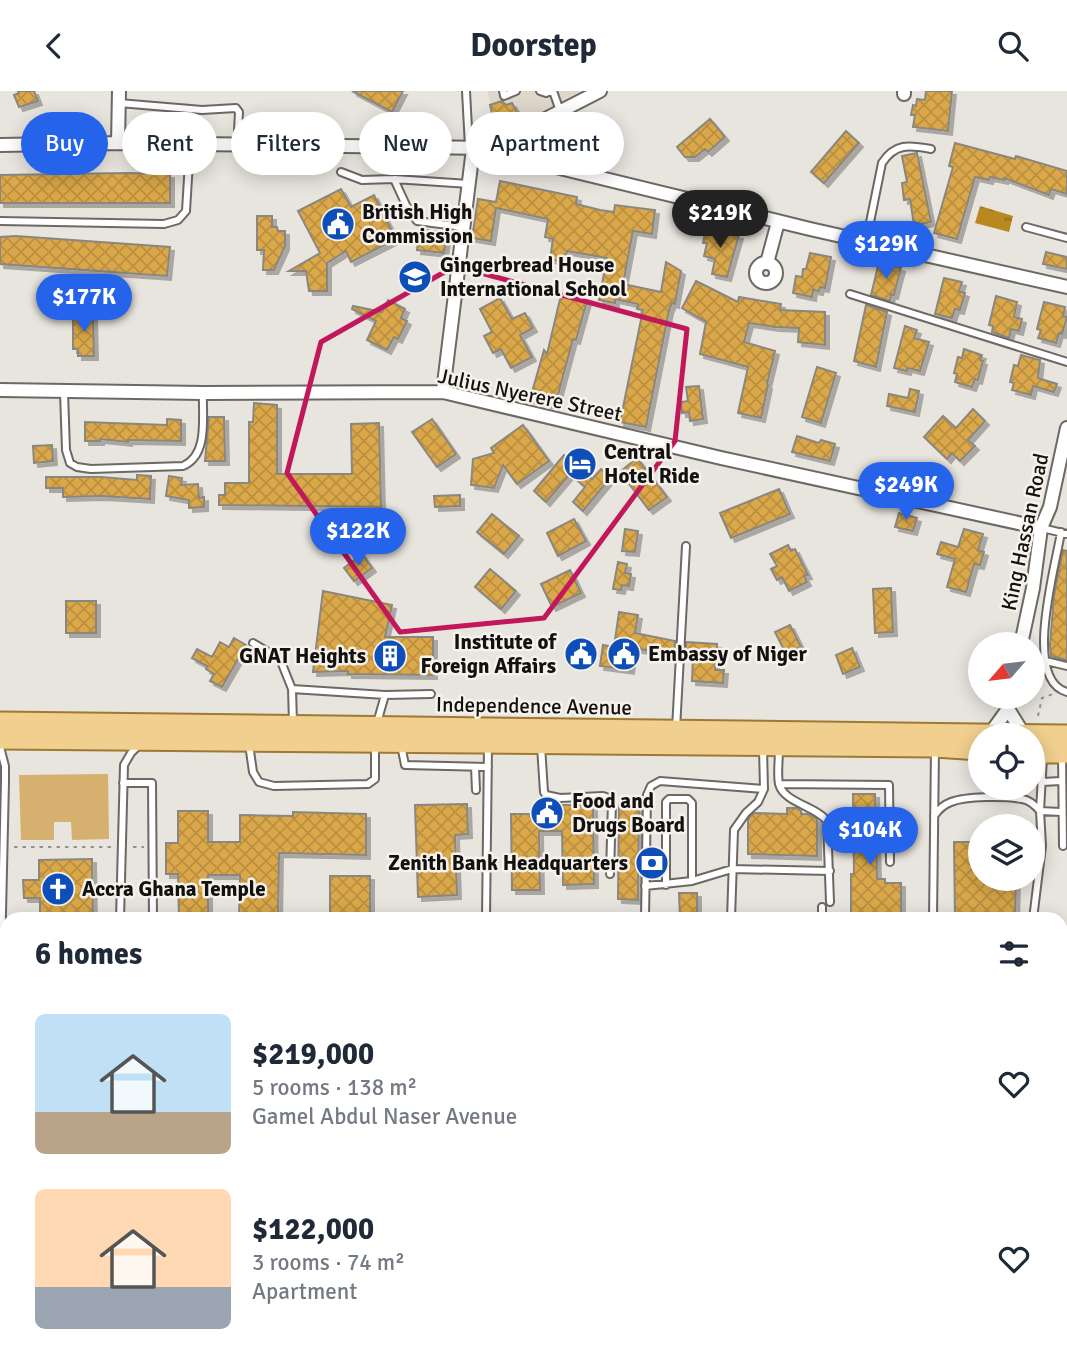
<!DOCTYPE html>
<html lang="en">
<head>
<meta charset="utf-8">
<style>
  :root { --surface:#fff; --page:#f6f6f7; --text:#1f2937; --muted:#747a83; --accent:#2563eb }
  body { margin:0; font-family:Signika,sans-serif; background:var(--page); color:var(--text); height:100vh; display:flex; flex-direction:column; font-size:26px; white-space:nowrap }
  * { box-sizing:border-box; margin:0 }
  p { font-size:23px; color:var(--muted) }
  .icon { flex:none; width:38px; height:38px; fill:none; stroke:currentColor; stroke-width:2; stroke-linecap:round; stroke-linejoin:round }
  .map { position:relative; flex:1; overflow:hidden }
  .details { position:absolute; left:0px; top:821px; width:1068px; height:450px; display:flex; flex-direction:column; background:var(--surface); border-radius:21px 21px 0 0; box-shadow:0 4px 18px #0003 }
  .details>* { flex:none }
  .banner { position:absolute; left:21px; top:21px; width:700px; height:63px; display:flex; gap:14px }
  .needle { width:46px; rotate:242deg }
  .buttons { position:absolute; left:968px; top:541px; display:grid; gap:14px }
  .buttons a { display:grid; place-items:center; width:77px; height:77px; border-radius:50%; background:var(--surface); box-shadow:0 4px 18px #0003; font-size:35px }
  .price { position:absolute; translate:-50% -60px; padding:0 16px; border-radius:24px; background:var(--accent); color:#fff; font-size:23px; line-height:46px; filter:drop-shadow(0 2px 4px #0008) }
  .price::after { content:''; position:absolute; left:50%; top:42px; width:21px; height:16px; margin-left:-10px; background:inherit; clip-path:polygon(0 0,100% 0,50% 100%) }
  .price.selected { background:#222; color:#fff }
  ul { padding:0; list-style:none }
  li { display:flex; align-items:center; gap:21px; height:175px; padding:0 35px }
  li span { display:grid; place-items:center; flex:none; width:196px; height:140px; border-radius:10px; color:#555 }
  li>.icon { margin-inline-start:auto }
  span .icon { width:84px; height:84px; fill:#fffc; stroke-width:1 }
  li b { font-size:30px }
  h2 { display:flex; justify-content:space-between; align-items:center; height:84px; padding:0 35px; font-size:30px }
  .tag { padding:0 24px; border-radius:32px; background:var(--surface); box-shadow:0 4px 18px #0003; font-size:24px; line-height:63px }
  .tag.selected { background:var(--accent); color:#fff }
  header { display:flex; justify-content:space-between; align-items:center; height:91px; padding:0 35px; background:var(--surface); font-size:32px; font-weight:800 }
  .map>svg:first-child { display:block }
  .built { fill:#dfd7ca }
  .green { fill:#d6b06e }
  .water { fill:url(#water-ripples) }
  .building { fill:url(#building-cross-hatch); stroke:#8a8781; stroke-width:2; filter:url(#shadow) }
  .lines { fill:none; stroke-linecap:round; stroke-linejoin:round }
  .lane-casing { stroke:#6c6863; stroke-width:10 }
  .street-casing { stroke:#6c6863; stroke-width:16 }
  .primary-casing { stroke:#9d7932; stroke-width:23 }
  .path { stroke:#95928e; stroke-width:2; stroke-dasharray:3.5 5; stroke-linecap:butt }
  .lane { stroke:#fff; stroke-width:6 }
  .street { stroke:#fff; stroke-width:12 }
  .primary { stroke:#f1d08f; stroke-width:19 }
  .marked { fill:none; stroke:#c2185b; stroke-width:5; stroke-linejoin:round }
  .labels { text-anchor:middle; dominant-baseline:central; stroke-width:5; stroke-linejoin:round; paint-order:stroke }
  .poi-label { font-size:21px; font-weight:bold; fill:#13110f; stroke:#f6f2eb; text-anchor:start }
  .street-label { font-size:21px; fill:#13110f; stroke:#f6f2eb }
</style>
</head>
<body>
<header><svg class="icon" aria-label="back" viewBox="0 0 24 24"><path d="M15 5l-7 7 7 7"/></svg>Doorstep<svg class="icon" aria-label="search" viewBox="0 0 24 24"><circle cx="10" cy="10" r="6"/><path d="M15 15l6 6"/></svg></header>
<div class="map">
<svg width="1067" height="1270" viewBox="0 0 1067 1270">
  <defs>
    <pattern id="water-ripples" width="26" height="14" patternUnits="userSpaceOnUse" patternTransform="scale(1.75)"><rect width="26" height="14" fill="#b98821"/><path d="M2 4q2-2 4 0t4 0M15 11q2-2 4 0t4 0" fill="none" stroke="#956e1b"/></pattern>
    <pattern id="building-cross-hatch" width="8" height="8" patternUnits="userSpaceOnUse" patternTransform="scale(1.75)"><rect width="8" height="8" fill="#daa849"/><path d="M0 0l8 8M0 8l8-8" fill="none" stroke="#ba903f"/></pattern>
    <filter id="shadow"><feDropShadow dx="4" dy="4" stdDeviation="0" flood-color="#0004"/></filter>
  </defs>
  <rect width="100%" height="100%" fill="#e8e4de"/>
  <!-- built -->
  <path class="built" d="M487 0H582L500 41Z"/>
  <!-- green -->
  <path class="green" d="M108 683 109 748 72 749 71 731H54V749H21L19 684Z"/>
  <!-- water -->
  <path class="water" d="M980 115 1013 125 1009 141 975 132Z"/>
  <!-- building -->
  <path class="building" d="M18 0H34L38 10 19 16 14 4 19 2Z
    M352 0H403L392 21Z
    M926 0H952L948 40 913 36 915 24H911L913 14 916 15 917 8 925 9Z
    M502 10 506 14 512 12 518 23 494 31 490 14Z
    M710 28 725 46 708 61 705 58 695 66H685L677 56Z
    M846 40 859 52 824 92 811 81Z
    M955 52 1015 68 1016 65 1067 80V103L1051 98 1049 104 1004 87V89L990 86 989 89 975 86 957 148 934 142 953 76 949 75Z
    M917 62 931 131 914 134 910 108 904 109 902 92 907 91 902 65Z
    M127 82 170 83V112H0V84Z
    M500 90 577 106 576 113 600 119 614 121 615 114 655 119 652 143 633 140 623 193 661 201 666 171 681 180 675 213 672 212 669 219 646 336 620 331 643 219 637 218 638 213 615 208V212L599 209 607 167 567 160 565 171 550 168 553 148 545 146 548 128 496 117 491 150 472 147 478 108 496 111Z
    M341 98 351 116 374 104 396 148 351 171 346 160 327 172V200H309L306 180H289L320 162 298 120Z
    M257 125H272V136H277L278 140H285V155L274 179H263L264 159H257Z
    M706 137 739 144 727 186 712 183 715 168 704 165 707 152H703Z
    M420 138 447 142 444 162 417 159Z
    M16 145 170 156 167 185 0 173V146Z
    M1046 161 1067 166V178L1043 173Z
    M810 162 831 166 825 197 820 196 819 200 813 199 812 206 793 202 796 185 802 186 803 178H806Z
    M879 171 901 177 894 204 891 203 890 210 871 204Z
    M944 187 962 191 959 200 965 202 960 219 955 218 952 227 935 223Z
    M696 190 738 211 739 206 781 213 780 219 825 221V254L798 251 799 237 775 236 749 232 744 251 775 260 767 293 768 294 761 327 738 322 748 276 700 263 706 231 682 217Z
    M561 204 587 210 576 249 573 248 555 315 530 308 544 259 547 263Z
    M996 205 1017 211 1014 226 1022 228 1019 240 1011 238 1009 247 992 241 993 235 989 234Z
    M500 207 512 228 525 222 533 237 520 244 532 266 511 277 501 258 493 262 484 245 492 241 480 218Z
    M388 209 405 218 401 227 407 230 398 248 394 246 387 259 367 249 376 230 352 218 353 215 382 221Z
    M1044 211 1065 216 1063 225 1067 226 1062 243 1059 242 1056 252 1038 247 1041 239 1037 238Z
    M866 214 887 221 876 276 854 270Z
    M73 223H93L94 265H78V258H73Z
    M905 235 917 239 914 247 929 251 920 280 908 277 907 280 894 277Z
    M964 258 982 264 980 269 983 270 978 289 975 288 972 296 955 291 957 283 954 282 958 266 962 267Z
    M1021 264 1040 269 1038 287 1057 293 1054 301 1033 295 1031 304 1012 299 1014 292 1010 291 1014 274 1018 275Z
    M817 276 836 282 821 332 802 326Z
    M699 295 703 328 690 330 689 321 682 322 681 311 688 310 686 296Z
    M910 298 919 300 915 321 887 315 889 303 908 307Z
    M254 312 277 314V383H352L351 333 379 332 381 416 219 414V404H225V392H249V331H253Z
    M973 318 985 330 968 349 975 355 960 370 952 362 947 368 924 346 943 325 956 337Z
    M209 326H224L225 370H205Z
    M167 328 181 329V350L128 349V351L100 348V350H85V331L167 334Z
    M432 328 456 363 437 376 412 341Z
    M523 334 549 370 517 393 503 374 494 397 471 394 473 368 494 362 491 357Z
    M797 345 819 352 821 349 835 353 830 370 792 361Z
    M52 354 53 370 34 372 33 355Z
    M564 364 592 388 601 378 611 386 583 420 573 411 585 396 570 383 546 411 534 400Z
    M637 367 667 406 649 419 620 381Z
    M137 384 151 385 150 408 101 405 63 406V397H46V386H101L137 389Z
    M169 385 182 387 181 394 198 393 199 407 204 406V416L189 417V409L166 405Z
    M779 398 790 423 731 447 720 422Z
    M460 404V415L435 416 434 405Z
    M899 422 917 427 913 440 895 436Z
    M492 423 519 445 504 463 477 441Z
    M574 428 586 450 558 465 547 442Z
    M625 438 638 440 635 461 622 460Z
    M964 438 983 443 978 459 984 461 980 474 974 473 966 501 947 496 955 468 937 463 941 451 958 456Z
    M788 454 791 460 795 458 808 484 804 485 807 491 789 500 782 486 777 489 771 478 777 475 770 463Z
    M1063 459 1067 460V569L1051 565 1050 554 1054 504Z
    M362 463 372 477 354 490 344 477Z
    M618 471 627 473 625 482 631 483 629 495 622 494 621 499 613 498Z
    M490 478 516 500 501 518 475 496Z
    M570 479 581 502 552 516 541 493Z
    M891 497 893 541 875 542 873 498Z
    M323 500 392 514 385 546H433V584L348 583V580L313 581Z
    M66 510H96V542H66Z
    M619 521 638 524 635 542 675 550 674 564 633 557 630 579 600 575 603 554 614 556Z
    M790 534 801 556 786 563 775 541Z
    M234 547 246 554 222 596 210 590 214 583 206 578 207 575 192 567 197 558 212 566 220 551 229 556Z
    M686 551 717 553 715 579H724L723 592 692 590 693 566H686Z
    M852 557 860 576 843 583 836 564Z
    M853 703H875L877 788H885V792H901V824H888V828L851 825V783H854Z
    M467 713 468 743 455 744 457 804 418 806 415 714Z
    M562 714H593L594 793 563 794 562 740H539L540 799H512L511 723H539V729H562Z
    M619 714H639L638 809 618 808Z
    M787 717H796L801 720V723H808L817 728V765L748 763V729L750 726 754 722 787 723Z
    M178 720H208V751H240V724L293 725V721L366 723V764L279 762 278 828H239L240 784H208V828H179L178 783H166V752H178Z
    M954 751H980V788H1016L1015 828H955Z
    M92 768 93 828H40V807H24L23 789H39V769Z
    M330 785H370V828H330Z
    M679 802H697V828H680Z"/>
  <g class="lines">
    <defs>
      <path id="lane" d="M466 0 469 56
        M503 0 504 5 516 0
        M540 0 546 2 552 0
        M553 0 560 20
        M119 12 202 19 236 17 239 21 238 40
        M341 81 362 89 394 88 406 114 417 130 463 136
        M394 88 469 93
        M0 130 164 133 178 129 186 120 190 54
        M1026 136 1067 147
        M866 151 882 72C895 52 909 54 931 58
        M850 203 1067 271
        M64 301 66 359 70 372 77 376 91 378 183 375C209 364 202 326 203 302
        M1042 437 1067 443
        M1061 441C1056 474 1022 589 1067 601
        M253 552 280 568 292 598 293 632
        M1046 570 1067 575
        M292 598 385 604 377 632
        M385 604 431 603
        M676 638 686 455
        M249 653 253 681 259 691 274 695 368 693 375 688V654
        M401 654 405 674 488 676
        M541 655 544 701 546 704 560 707 603 705 609 707 612 711 610 783
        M0 656 5 675V690L1 866 7 875
        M779 659C779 669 777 683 779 693 784 712 816 715 827 730L830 811
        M1062 664 1063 755
        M475 676 476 699
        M1042 691 1061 690
        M123 692H152L153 828
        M779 693 889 694 890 771
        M934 725C938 719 943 714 951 711 966 705 1005 705 1022 708 1030 709 1035 714 1040 720L1061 721
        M666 794V711L669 708H688L692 712V790
        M645 795 692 790 732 778 830 780
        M120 828 124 674 131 662 140 653
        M486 828 488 655
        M645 828 647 704 651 695 660 690 764 698
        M731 828 734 739 746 722 758 711 764 698 763 658
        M822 828V816
        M933 828 935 658
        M1033 828 1042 755 1040 720 1043 666
        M1060 873 1067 874"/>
      <path id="street" d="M904 3V0
        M560 20 564 78
        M118 52 119 0
        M0 54 118 52 489 57 564 78 810 138 1067 196
        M489 57 600 0
        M767 172 778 131
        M756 182a10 10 0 1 1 20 0a10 10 0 1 1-20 0Z
        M0 299 203 302 443 301 721 367 1041 437
        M443 301 473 58
        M1021 553 1033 497 1041 437 1050 416 1067 337
        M1008 618 1024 644
        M990 643 1008 618 1010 606
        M1060 1052H1067
        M0 1060 7 1057
        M1060 1106 1067 1119
        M1060 1166 1067 1168
        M561 1270V1264"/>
      <path id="primary" d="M0 631 1067 644
        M0 648 935 656 980 659
        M1032 662H1067"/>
    </defs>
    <!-- lane casing -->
    <use href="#lane" class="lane-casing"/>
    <!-- street casing -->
    <use href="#street" class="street-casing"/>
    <!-- primary casing -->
    <use href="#primary" class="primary-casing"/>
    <!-- path -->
    <path class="path" d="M1038 625 1042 607 1053 603
      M14 756H113
      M133 756H144"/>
    <!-- lane -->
    <use href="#lane" class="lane"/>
    <!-- street -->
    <use href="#street" class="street"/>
    <!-- primary -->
    <use href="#primary" class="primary"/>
  </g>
  <!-- marked area -->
  <path class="marked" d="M455 175 687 238 675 350 544 527 400 541 287 382 321 251Z"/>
  <!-- icons -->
  <defs>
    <symbol id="civic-disc" viewBox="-11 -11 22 22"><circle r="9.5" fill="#0e4eb9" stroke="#f6f2eb"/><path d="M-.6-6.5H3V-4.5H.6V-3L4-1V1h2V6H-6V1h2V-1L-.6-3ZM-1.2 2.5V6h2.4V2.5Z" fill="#fff"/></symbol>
    <symbol id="school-disc" viewBox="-11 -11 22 22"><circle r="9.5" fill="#0e4eb9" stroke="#f6f2eb"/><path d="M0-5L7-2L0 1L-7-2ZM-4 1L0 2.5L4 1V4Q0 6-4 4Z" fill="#fff"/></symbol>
    <symbol id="hotel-disc" viewBox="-11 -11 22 22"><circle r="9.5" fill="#0e4eb9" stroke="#f6f2eb"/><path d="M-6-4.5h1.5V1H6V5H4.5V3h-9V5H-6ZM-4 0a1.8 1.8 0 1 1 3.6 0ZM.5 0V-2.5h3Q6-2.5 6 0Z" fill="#fff"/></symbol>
    <symbol id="building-disc" viewBox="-11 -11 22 22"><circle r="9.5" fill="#0e4eb9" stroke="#f6f2eb"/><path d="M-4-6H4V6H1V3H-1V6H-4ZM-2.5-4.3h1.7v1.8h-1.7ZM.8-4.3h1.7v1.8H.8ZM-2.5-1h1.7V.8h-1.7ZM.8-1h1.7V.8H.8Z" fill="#fff"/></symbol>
    <symbol id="bank-disc" viewBox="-11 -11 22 22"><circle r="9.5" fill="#0e4eb9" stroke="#f6f2eb"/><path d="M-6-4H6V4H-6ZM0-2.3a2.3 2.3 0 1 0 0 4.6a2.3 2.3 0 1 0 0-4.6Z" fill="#fff"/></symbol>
    <symbol id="church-disc" viewBox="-11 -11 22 22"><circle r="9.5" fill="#0e4eb9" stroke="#f6f2eb"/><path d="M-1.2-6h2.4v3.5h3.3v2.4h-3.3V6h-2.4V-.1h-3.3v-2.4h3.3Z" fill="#fff"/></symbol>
  </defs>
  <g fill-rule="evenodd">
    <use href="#civic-disc" x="319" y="114" width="38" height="38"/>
    <use href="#school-disc" x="396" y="167" width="38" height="38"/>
    <use href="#hotel-disc" x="561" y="354" width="38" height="38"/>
    <use href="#civic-disc" x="562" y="544" width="38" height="38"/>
    <use href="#civic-disc" x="605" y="544" width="38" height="38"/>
    <use href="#building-disc" x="371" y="546" width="38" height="38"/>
    <use href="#civic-disc" x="528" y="703" width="38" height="38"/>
    <use href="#bank-disc" x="633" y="753" width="38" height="38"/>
    <use href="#church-disc" x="39" y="779" width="38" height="38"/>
  </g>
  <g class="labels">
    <!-- poi labels -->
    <g class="poi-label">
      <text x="362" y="121">British High<tspan x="362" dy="24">Commission</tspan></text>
      <text x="440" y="174">Gingerbread House<tspan x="440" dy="24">International School</tspan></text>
      <text x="604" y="361">Central<tspan x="604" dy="24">Hotel Ride</tspan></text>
      <text x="556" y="551" text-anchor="end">Institute of<tspan x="556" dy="24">Foreign Affairs</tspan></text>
      <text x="648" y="563">Embassy of Niger</text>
      <text x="366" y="565" text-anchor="end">GNAT Heights</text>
      <text x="572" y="710">Food and<tspan x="572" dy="24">Drugs Board</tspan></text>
      <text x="628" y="772" text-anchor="end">Zenith Bank Headquarters</text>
      <text x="82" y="798">Accra Ghana Temple</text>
    </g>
    <!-- street labels -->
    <g class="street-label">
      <text transform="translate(530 304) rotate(12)">Julius Nyerere Street</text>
      <text transform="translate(1025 441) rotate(-78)">King Hassan Road</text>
      <text transform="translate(534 615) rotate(1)">Independence Avenue</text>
    </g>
  </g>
</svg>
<div class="buttons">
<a><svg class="needle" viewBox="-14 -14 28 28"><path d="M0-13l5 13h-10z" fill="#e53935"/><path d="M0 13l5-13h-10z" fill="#747a83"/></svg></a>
<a><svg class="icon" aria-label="locate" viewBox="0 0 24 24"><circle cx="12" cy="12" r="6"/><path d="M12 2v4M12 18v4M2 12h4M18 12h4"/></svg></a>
<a><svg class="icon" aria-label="layers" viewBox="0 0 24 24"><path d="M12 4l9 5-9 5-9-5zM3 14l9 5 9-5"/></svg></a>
</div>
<b class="price selected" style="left:720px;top:159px">$219K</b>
<b class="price" style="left:886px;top:190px">$129K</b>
<b class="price" style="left:84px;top:243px">$177K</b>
<b class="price" style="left:906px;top:431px">$249K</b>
<b class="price" style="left:358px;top:477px">$122K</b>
<b class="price" style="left:870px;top:776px">$104K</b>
<div class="banner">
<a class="tag selected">Buy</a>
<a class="tag">Rent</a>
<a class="tag">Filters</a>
<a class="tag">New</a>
<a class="tag">Apartment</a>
</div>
<section class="details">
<h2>6 homes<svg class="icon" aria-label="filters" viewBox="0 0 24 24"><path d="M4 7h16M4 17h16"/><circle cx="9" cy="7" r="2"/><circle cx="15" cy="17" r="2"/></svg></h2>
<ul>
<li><span style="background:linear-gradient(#bfe0f5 70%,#b9a48a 0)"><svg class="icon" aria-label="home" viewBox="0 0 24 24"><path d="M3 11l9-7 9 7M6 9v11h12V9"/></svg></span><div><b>$219,000</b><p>5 rooms · 138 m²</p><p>Gamel Abdul Naser Avenue</p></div><svg class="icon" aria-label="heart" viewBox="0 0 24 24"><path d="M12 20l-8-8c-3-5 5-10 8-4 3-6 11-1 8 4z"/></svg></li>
<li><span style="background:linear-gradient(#ffd9b3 70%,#9aa5b1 0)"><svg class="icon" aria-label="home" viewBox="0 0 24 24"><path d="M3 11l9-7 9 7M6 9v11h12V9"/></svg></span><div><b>$122,000</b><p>3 rooms · 74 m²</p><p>Apartment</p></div><svg class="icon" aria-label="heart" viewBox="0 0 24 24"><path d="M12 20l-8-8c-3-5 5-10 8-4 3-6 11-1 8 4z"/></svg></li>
</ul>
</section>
</div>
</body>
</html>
